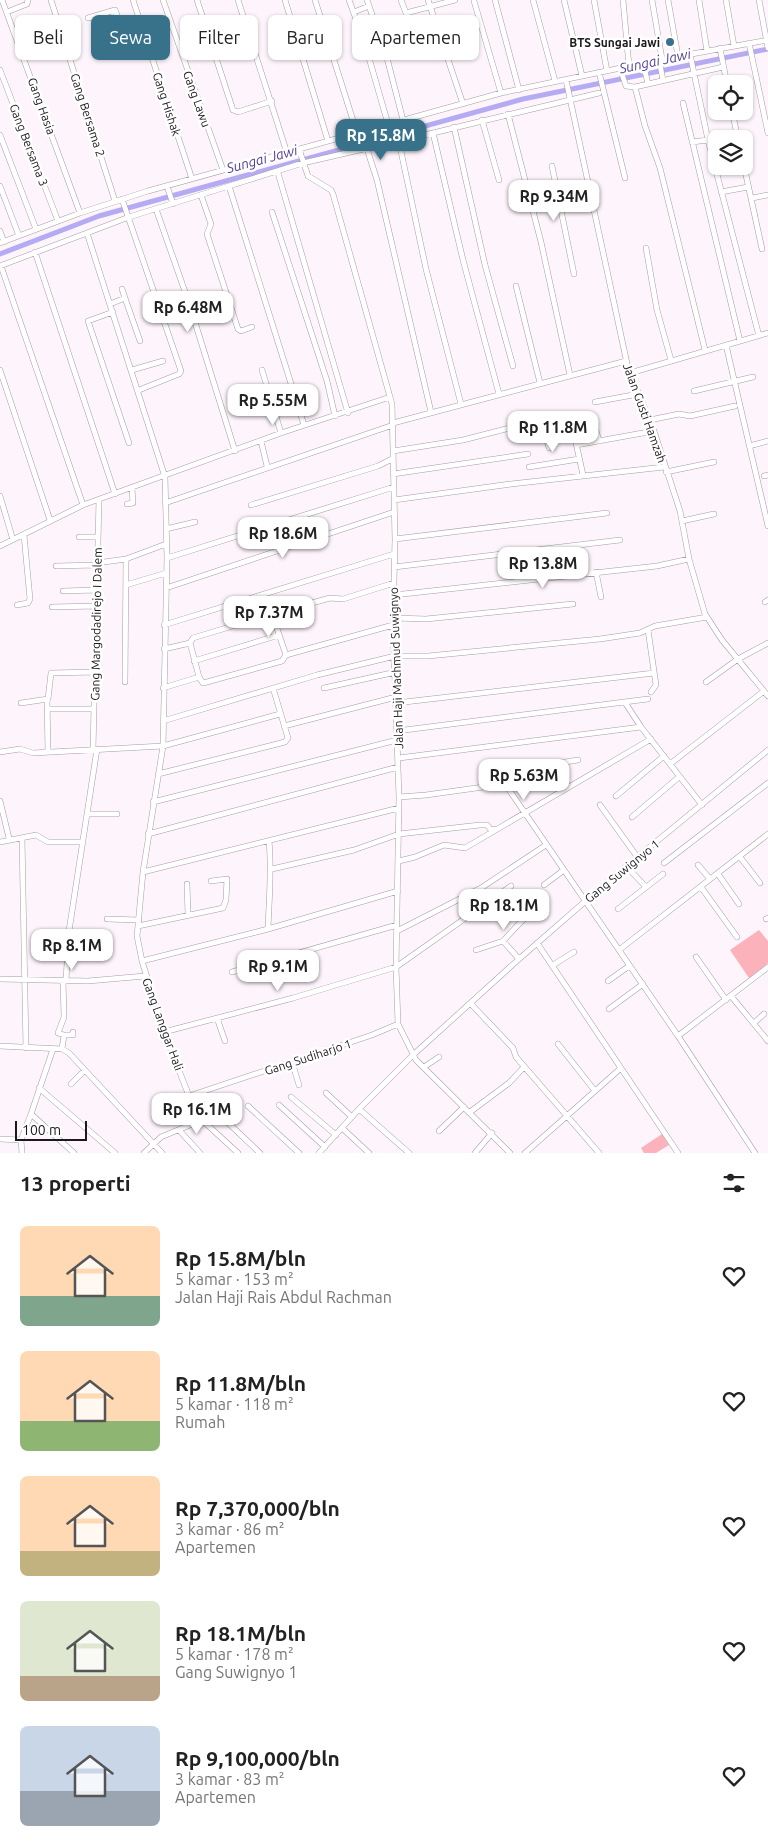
<!DOCTYPE html>
<html lang="id">
<head>
<meta charset="utf-8">
<style>
  :root { --surface:#fff; --page:#f2f2f2; --text:#222; --muted:#767676; --accent:#37728a }
  body { margin:0; font-family:Ubuntu,sans-serif; background:var(--page); color:var(--text); height:100vh; display:flex; flex-direction:column; font-size:19px; white-space:nowrap }
  * { box-sizing:border-box; margin:0 }
  p { font-size:16px; color:var(--muted) }
  .icon { flex:none; width:28px; height:28px; fill:none; stroke:currentColor; stroke-width:2; stroke-linecap:round; stroke-linejoin:round }
  .map { position:relative; height:1153px; overflow:hidden }
  .sheet { display:flex; flex-direction:column; background:var(--surface); flex:1 }
  .sheet>* { flex:none }
  .guide { position:absolute; left:15px; top:15px; width:500px; height:45px; display:flex; gap:10px }
  .tools { position:absolute; left:708px; top:75px; display:grid; gap:10px }
  .tools a { display:grid; place-items:center; width:45px; height:45px; border-radius:8px; background:var(--surface); box-shadow:0 1px 4px #0004; font-size:25px }
  .scale { position:absolute; left:15px; bottom:12px; width:72px; box-sizing:border-box; padding-left:5px; border:2px solid #1d181c; border-top:0; font-size:14px; line-height:18px; white-space:nowrap; color:#1d181c; -webkit-text-stroke:4px #fff; paint-order:stroke }
  .price { position:absolute; translate:-50% -42px; padding:0 11px; border-radius:10px; background:#fff; color:#222; font-size:16px; line-height:32px; filter:drop-shadow(0 1px 2px #0008) }
  .price::after { content:''; position:absolute; left:50%; top:30px; width:15px; height:11px; margin-left:-8px; background:inherit; clip-path:polygon(0 0,100% 0,50% 100%) }
  .price.current { background:var(--accent); color:#fff }
  ul { padding:0; list-style:none }
  li { display:flex; align-items:center; gap:15px; height:125px; padding:0 20px }
  li span { display:grid; place-items:center; flex:none; width:140px; height:100px; border-radius:8px; color:#555 }
  li>.icon { margin-inline-start:auto }
  span .icon { width:60px; height:60px; fill:#fffc; stroke-width:1 }
  li b { font-size:21px }
  h2 { display:flex; justify-content:space-between; align-items:center; height:60px; padding:0 20px; font-size:21px }
  .chip { padding:0 18px; border-radius:8px; background:var(--surface); box-shadow:0 1px 4px #0004; font-size:18px; line-height:45px }
  .chip.current { background:var(--accent); color:#fff }
  .map>svg:first-child { display:block }
  .green { fill:#fcb2ba }
  .lines { fill:none; stroke-linecap:round; stroke-linejoin:round }
  .canal { stroke:#b4abf3; stroke-width:5 }
  .minor-casing { stroke:#a89ca6; stroke-width:6 }
  .minor { stroke:#fff; stroke-width:5 }
  .poi-dot { fill:#37728a; stroke:#fff; stroke-width:2 }
  .labels { text-anchor:middle; dominant-baseline:central; stroke-width:5; stroke-linejoin:round; paint-order:stroke }
  .poi-label { font-size:12px; font-weight:bold; fill:#1d181c; stroke:#fff; text-anchor:end }
  .street-label { font-size:12px; fill:#1d181c; stroke:#fff }
  .water-label { font-size:14px; font-style:italic; fill:#544397; stroke:#fff }
</style>
</head>
<body>
<div class="map">
<svg width="768" height="1153" viewBox="0 0 768 1153">
  <rect width="100%" height="100%" fill="#fef4fc"/>
  <!-- green -->
  <path class="green" d="M759 930 768 941V963L749 978 730 950Z
    M662 1134 669 1145 656 1153H644L641 1148Z"/>
  <g class="lines">
    <!-- canal -->
    <path class="canal" d="M0 254 99 216 523 99 768 49"/>
    <defs>
      <path id="minor" d="M2 0 80 213
        M51 0 115 201
        M133 0 192 179
        M163 0 223 170
        M197 0 233 110 238 112 272 101
        M238 0 287 153
        M285 0 328 141
        M315 0 357 133
        M349 0 365 44 388 124
        M367 0 387 58 403 120
        M401 0 406 13 455 0
        M428 0 463 104
        M495 0 519 90
        M533 0 555 81
        M564 0 582 76
        M594 0 607 71
        M623 0 629 66
        M652 0 662 59
        M668 0 678 56
        M699 0 707 51
        M726 0 734 46
        M759 0 768 48
        M474 1 501 93
        M7 12 27 4 28 0
        M354 12 369 6
        M88 18 115 10 126 39 129 41 171 25
        M16 37 40 28
        M749 43 768 133
        M720 48 727 84
        M690 54 708 140 759 336
        M659 60 663 80
        M643 63 648 84
        M620 68 626 86 635 87 645 126 660 168 705 350
        M0 70 58 221
        M599 72 625 178
        M566 80 628 368 654 431 680 511 689 559 705 614 722 640 768 696
        M635 87 723 67
        M683 103 740 341
        M732 111 738 139
        M508 114 541 242 570 375
        M482 120 499 180
        M454 127 485 265 513 366
        M433 133 599 93
        M0 135 36 229
        M399 142 426 269 461 404
        M692 142 708 140
        M299 149 308 176 331 190 333 194 392 404 395 539 393 625 399 797 396 967 398 1024 416 1060 510 1153
        M367 149 377 180 431 412
        M552 166 574 274
        M744 166 762 249
        M278 173 348 413
        M0 186 19 236
        M167 186 173 204
        M229 186 304 425
        M721 192 748 187
        M201 195 211 224 207 234 238 329 241 331 252 327
        M752 198 768 195
        M122 199 181 371 179 374 139 390
        M561 203 592 196
        M156 209 189 303 235 451
        M272 212 327 381 335 416
        M0 231 4 242
        M87 233 165 477 167 558 163 746 143 872 137 936 142 961
        M0 243 80 213 148 191 501 93 659 60 768 40
        M646 248 657 310 671 360
        M35 252 115 494
        M0 266 129 217 229 186 303 163 433 133 463 260 499 394
        M1 266 83 505
        M516 286 540 383
        M122 289 125 298
        M110 304 125 298 140 341
        M113 312 88 321 129 443
        M726 345 768 526
        M0 370 50 520
        M132 370 163 361
        M262 370 281 433
        M630 373 768 333
        M694 391 753 377
        M595 402 638 394
        M650 420 679 414 690 416 735 406
        M393 423 626 361
        M261 441 267 466
        M576 445 654 431
        M749 446 768 441
        M393 451 463 440 541 420 549 448
        M529 467 579 459
        M666 472 714 462
        M393 474 528 454
        M583 475 572 425 574 422 592 419 599 440
        M764 476 768 475
        M0 496 13 540
        M394 500 511 484 664 467
        M165 503 393 425
        M127 504 133 503 132 488
        M251 505 378 466 392 459
        M682 521 714 514
        M166 529 195 522
        M79 537H97
        M395 539 607 513
        M0 546 83 505 281 433 390 397
        M167 558 394 487
        M97 563 126 559 166 544
        M56 566 96 565
        M394 567 620 540
        M596 572 601 597
        M126 585 166 573
        M166 588 394 512
        M63 591 96 590
        M394 595 657 566 689 559
        M765 602 768 600
        M17 605 28 603 30 599 24 535
        M52 607 96 606
        M272 614 286 655
        M394 618 426 619 573 604
        M164 625 394 554
        M648 630 656 685 651 692
        M164 649 190 643
        M194 661 279 635
        M199 677 190 643 193 638 272 614 330 598 343 599 394 583
        M125 682 126 559
        M706 682 738 659 768 643
        M163 688 199 677 203 683 207 682 282 661 286 655 393 625
        M324 688 396 672
        M47 700 48 752
        M21 703 48 699 51 673 95 672
        M396 703 654 673
        M626 704 641 727 702 805
        M47 709H94
        M163 721 317 675 395 656H428L600 639 640 633 655 626 707 617
        M284 726 396 697
        M397 731 648 699
        M93 749 99 500
        M0 752 20 749 33 753 163 746 280 714
        M399 758 641 727
        M670 764 764 691
        M158 774 285 742 288 738 273 688
        M505 784 520 779 527 768 578 760
        M616 796 664 756
        M399 797 426 795 505 784 678 1036 768 967
        M0 801 9 838
        M153 802 397 740
        M600 805 638 858
        M87 814H117
        M632 817 679 777
        M148 834 398 767
        M22 838 26 1048
        M0 842 36 835 48 842H83
        M740 857 760 883
        M399 861 415 857 444 845 465 848 651 739
        M664 863 768 783
        M698 865 710 879
        M626 866 646 887
        M272 869 354 850 399 834 480 825H487L491 830 495 829
        M143 872 399 808
        M718 874 739 904
        M187 884 188 914
        M544 885 564 870
        M701 887 737 937
        M618 909 663 874
        M107 919 139 920
        M766 919 768 918
        M138 926 223 908 226 900 227 879 211 881
        M268 929C269 899 272 871 269 841
        M397 931 481 888 546 845
        M503 941 535 907
        M537 943 678 1153
        M476 950 503 941 519 959
        M619 950 768 834
        M696 957 726 1000
        M553 965 574 952
        M232 972 397 925
        M0 979 88 981 145 976
        M63 980 64 1017 58 1033 64 1035
        M66 980 69 931 97 749
        M608 981 629 966
        M731 996 768 1041
        M471 1004 513 1048 516 1057 599 1153
        M609 1009 643 984
        M217 1018 225 1041
        M754 1023 764 1014
        M164 1032 293 998 396 967 511 886
        M678 1036 755 1153
        M558 1044 595 1091
        M0 1046 62 1049 69 1053 162 1153
        M53 1049 31 1114 74 1153
        M62 1049 64 1035H73V1032
        M292 1062 299 1085
        M424 1067 439 1057
        M71 1084 85 1070
        M39 1088 115 1153
        M326 1093 352 1117
        M189 1096 372 1035 398 1024
        M291 1097 336 1135
        M279 1105 325 1147
        M248 1106 299 1153
        M359 1109 409 1153
        M470 1112 509 1083 524 1067
        M224 1119 260 1153
        M342 1128 369 1153
        M179 1130 200 1153
        M439 1131 464 1107
        M0 1139 21 1140 31 1114
        M21 1140 22 1153
        M144 1153 161 1137 202 1120
        M238 1153 202 1120 189 1096 164 1032 142 961 268 929 398 891
        M319 1153 359 1109 413 1055 519 959 612 878 768 750
        M475 1153 492 1133
        M525 1153 621 1068"/>
    </defs>
    <!-- minor casing -->
    <use href="#minor" class="minor-casing"/>
    <!-- minor -->
    <use href="#minor" class="minor"/>
  </g>
  <!-- markers -->
  <circle class="poi-dot" cx="670" cy="42" r="5"/>
  <g class="labels">
    <!-- poi labels -->
    <g class="poi-label">
      <text x="660" y="42">BTS Sungai Jawi</text>
    </g>
    <!-- street labels -->
    <g class="street-label">
      <text transform="translate(197 99) rotate(70)">Gang Lawu</text>
      <text transform="translate(167 104) rotate(72)">Gang Hishak</text>
      <text transform="translate(42 106) rotate(70)">Gang Hasia</text>
      <text transform="translate(88 115) rotate(72)">Gang Bersama 2</text>
      <text transform="translate(29 145) rotate(69)">Gang Bersama 3</text>
      <text transform="translate(645 413) rotate(70)">Jalan Gusti Hamzah</text>
      <text transform="translate(96 624) rotate(-89)">Gang Margodadirejo I Dalem</text>
      <text transform="translate(396 668) rotate(-92)">Jalan Haji Machmud Suwignyo</text>
      <text transform="translate(622 871) rotate(-39)">Gang Suwignyo 1</text>
      <text transform="translate(163 1024) rotate(70)">Gang Langgar Hali</text>
      <text transform="translate(308 1057) rotate(-18)">Gang Sudiharjo 1</text>
    </g>
    <!-- water labels -->
    <g class="water-label">
      <text transform="translate(655 61) rotate(-12)">Sungai Jawi</text>
      <text transform="translate(262 159) rotate(-15)">Sungai Jawi</text>
    </g>
  </g>
</svg>
<div class="tools">
<a><svg class="icon" aria-label="locate" viewBox="0 0 24 24"><circle cx="12" cy="12" r="6"/><path d="M12 2v4M12 18v4M2 12h4M18 12h4"/></svg></a>
<a><svg class="icon" aria-label="layers" viewBox="0 0 24 24"><path d="M12 4l9 5-9 5-9-5zM3 14l9 5 9-5"/></svg></a>
</div>
<div class="scale">100 m</div>
<b class="price current" style="left:381px;top:161px">Rp 15.8M</b>
<b class="price" style="left:554px;top:222px">Rp 9.34M</b>
<b class="price" style="left:188px;top:333px">Rp 6.48M</b>
<b class="price" style="left:273px;top:426px">Rp 5.55M</b>
<b class="price" style="left:553px;top:453px">Rp 11.8M</b>
<b class="price" style="left:283px;top:559px">Rp 18.6M</b>
<b class="price" style="left:543px;top:589px">Rp 13.8M</b>
<b class="price" style="left:269px;top:638px">Rp 7.37M</b>
<b class="price" style="left:524px;top:801px">Rp 5.63M</b>
<b class="price" style="left:504px;top:931px">Rp 18.1M</b>
<b class="price" style="left:72px;top:971px">Rp 8.1M</b>
<b class="price" style="left:278px;top:992px">Rp 9.1M</b>
<b class="price" style="left:197px;top:1135px">Rp 16.1M</b>
<div class="guide">
<a class="chip">Beli</a>
<a class="chip current">Sewa</a>
<a class="chip">Filter</a>
<a class="chip">Baru</a>
<a class="chip">Apartemen</a>
</div>
</div>
<section class="sheet">
<h2>13 properti<svg class="icon" aria-label="filters" viewBox="0 0 24 24"><path d="M4 7h16M4 17h16"/><circle cx="9" cy="7" r="2"/><circle cx="15" cy="17" r="2"/></svg></h2>
<ul>
<li><span style="background:linear-gradient(#ffd9b3 70%,#7fa58c 0)"><svg class="icon" aria-label="home" viewBox="0 0 24 24"><path d="M3 11l9-7 9 7M6 9v11h12V9"/></svg></span><div><b>Rp 15.8M/bln</b><p>5 kamar · 153 m²</p><p>Jalan Haji Rais Abdul Rachman</p></div><svg class="icon" aria-label="heart" viewBox="0 0 24 24"><path d="M12 20l-8-8c-3-5 5-10 8-4 3-6 11-1 8 4z"/></svg></li>
<li><span style="background:linear-gradient(#ffd9b3 70%,#8fb573 0)"><svg class="icon" aria-label="home" viewBox="0 0 24 24"><path d="M3 11l9-7 9 7M6 9v11h12V9"/></svg></span><div><b>Rp 11.8M/bln</b><p>5 kamar · 118 m²</p><p>Rumah</p></div><svg class="icon" aria-label="heart" viewBox="0 0 24 24"><path d="M12 20l-8-8c-3-5 5-10 8-4 3-6 11-1 8 4z"/></svg></li>
<li><span style="background:linear-gradient(#ffd9b3 75%,#c2b280 0)"><svg class="icon" aria-label="home" viewBox="0 0 24 24"><path d="M3 11l9-7 9 7M6 9v11h12V9"/></svg></span><div><b>Rp 7,370,000/bln</b><p>3 kamar · 86 m²</p><p>Apartemen</p></div><svg class="icon" aria-label="heart" viewBox="0 0 24 24"><path d="M12 20l-8-8c-3-5 5-10 8-4 3-6 11-1 8 4z"/></svg></li>
<li><span style="background:linear-gradient(#dfe7d0 75%,#b9a48a 0)"><svg class="icon" aria-label="home" viewBox="0 0 24 24"><path d="M3 11l9-7 9 7M6 9v11h12V9"/></svg></span><div><b>Rp 18.1M/bln</b><p>5 kamar · 178 m²</p><p>Gang Suwignyo 1</p></div><svg class="icon" aria-label="heart" viewBox="0 0 24 24"><path d="M12 20l-8-8c-3-5 5-10 8-4 3-6 11-1 8 4z"/></svg></li>
<li><span style="background:linear-gradient(#c9d6e8 65%,#9aa5b1 0)"><svg class="icon" aria-label="home" viewBox="0 0 24 24"><path d="M3 11l9-7 9 7M6 9v11h12V9"/></svg></span><div><b>Rp 9,100,000/bln</b><p>3 kamar · 83 m²</p><p>Apartemen</p></div><svg class="icon" aria-label="heart" viewBox="0 0 24 24"><path d="M12 20l-8-8c-3-5 5-10 8-4 3-6 11-1 8 4z"/></svg></li>
</ul>
</section>
</body>
</html>
